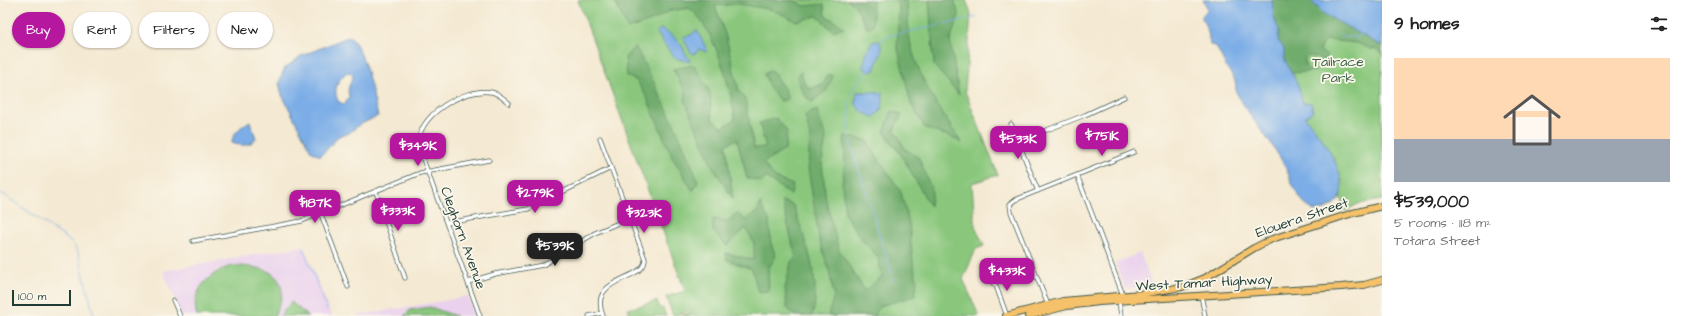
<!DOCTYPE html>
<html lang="en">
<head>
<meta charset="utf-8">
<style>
  :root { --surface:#fff; --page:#f2f2f2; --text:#222; --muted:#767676; --line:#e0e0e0; --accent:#b5179e }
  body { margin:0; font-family:"Architects Daughter",sans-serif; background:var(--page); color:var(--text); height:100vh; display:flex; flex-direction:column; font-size:15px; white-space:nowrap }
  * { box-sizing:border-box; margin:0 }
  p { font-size:13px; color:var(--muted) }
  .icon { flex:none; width:22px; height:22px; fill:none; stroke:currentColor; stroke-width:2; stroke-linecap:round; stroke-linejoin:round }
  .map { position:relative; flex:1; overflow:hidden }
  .side { display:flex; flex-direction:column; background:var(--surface); width:300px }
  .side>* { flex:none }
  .guide { position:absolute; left:12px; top:12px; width:380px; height:36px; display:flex; gap:8px }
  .scale { position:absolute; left:12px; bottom:10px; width:59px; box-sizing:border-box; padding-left:4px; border:2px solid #1f3d34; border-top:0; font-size:11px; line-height:14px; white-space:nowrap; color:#1f3d34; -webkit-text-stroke:3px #fbf7ec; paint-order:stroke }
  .price { position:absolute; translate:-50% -34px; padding:0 9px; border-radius:8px; background:var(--accent); color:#fff; font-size:13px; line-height:26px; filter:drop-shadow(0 1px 2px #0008) }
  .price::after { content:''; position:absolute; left:50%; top:24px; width:12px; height:9px; margin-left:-6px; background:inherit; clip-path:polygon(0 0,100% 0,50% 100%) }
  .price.current { background:#222; color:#fff }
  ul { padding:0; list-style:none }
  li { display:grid; align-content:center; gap:8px; height:212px; padding:0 12px }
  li+li { border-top:1px solid var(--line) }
  li span { display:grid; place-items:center; height:124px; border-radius:0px; color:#555 }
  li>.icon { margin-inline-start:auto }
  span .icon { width:72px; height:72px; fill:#fffc; stroke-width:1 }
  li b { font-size:17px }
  h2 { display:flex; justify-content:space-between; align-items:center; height:48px; padding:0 12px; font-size:17px }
  .tag { padding:0 14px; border-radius:18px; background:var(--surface); box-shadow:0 1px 3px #0004; font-size:14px; line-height:36px }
  .tag.current { background:var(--accent); color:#fff }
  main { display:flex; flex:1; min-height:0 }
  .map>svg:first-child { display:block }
  .built { fill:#ead1ed }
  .green { fill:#8ac77d; stroke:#548258 }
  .forest { fill:#6fac6c; stroke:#477450 }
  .water { fill:#7cade7; stroke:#4e758e; fill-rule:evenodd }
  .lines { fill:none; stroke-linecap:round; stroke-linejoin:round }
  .stream { stroke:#7cade7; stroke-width:1 }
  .street-casing { stroke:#3f574c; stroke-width:5 }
  .highway-casing { stroke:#3f574c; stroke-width:8 }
  .street { stroke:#fff; stroke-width:3.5 }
  .highway { stroke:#f5c16b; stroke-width:6 }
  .labels { text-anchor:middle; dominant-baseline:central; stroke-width:3.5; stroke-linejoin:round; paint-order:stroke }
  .park-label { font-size:14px; fill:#3a6046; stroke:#fbf7ec }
  .street-label { font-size:14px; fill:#1f3d34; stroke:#fbf7ec }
</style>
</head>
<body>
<main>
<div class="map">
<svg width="1382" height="316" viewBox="0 0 1382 316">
  <rect width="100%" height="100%" fill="#fbf7ec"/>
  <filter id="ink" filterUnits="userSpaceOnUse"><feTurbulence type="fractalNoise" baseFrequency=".025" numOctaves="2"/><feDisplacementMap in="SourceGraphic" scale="8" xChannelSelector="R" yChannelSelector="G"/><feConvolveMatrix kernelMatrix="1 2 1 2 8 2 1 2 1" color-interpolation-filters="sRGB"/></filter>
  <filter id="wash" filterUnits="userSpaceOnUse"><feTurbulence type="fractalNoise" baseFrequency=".012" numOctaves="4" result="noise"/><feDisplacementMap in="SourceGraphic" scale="16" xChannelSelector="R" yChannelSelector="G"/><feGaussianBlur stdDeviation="0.9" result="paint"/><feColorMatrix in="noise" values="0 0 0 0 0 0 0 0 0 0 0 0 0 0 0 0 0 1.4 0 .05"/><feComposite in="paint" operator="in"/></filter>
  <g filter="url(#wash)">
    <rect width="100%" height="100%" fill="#f4e9d2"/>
    <!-- built -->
    <path class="built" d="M303 246 332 316H182L163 271Z
      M1140 253 1152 285 1125 289 1115 263Z
      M468 296 475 316H353L443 301Z"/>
    <!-- green -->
    <path class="green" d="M578 0H966L971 14 965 91 998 175 972 183 975 226 984 246 976 249 963 279 979 316H680L693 311 692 309 673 316 666 297 685 291Z
      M1272 0H1310L1330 18 1382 46V200L1358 204 1345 211 1340 196 1342 182 1334 159 1318 134 1305 117 1313 111 1311 103H1303L1301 100 1300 92 1291 71 1272 7Z
      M232 266C251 266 281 267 282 292 282 300 277 309 274 316H197C189 291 210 272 232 266Z
      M657 301 660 309 663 308 666 316H631L628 309Z
      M291 302 308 316H280Z
      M430 307 456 316H404L410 310Z"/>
    <!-- forest -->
    <path class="forest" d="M614 0H793L804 6 824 4 825 15 844 27 833 31 817 16 796 21 773 10 739 4 715 6 726 37 739 91 745 99 754 148 766 147 759 123 776 118 787 131 785 150 763 163 775 178 793 185 791 195 766 177 762 182 747 178 737 139 726 145 733 199 713 167 685 101 686 93 673 69 694 65 710 92 712 119 722 128 735 119C731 88 714 26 689 8L669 11 656 19 628 29Z
      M847 0H873V24L867 29 855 5Z
      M895 0H907C908 15 908 31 911 46 920 81 942 114 962 143L951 137 925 128 911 104 897 45 899 8Z
      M929 0H955V3L959 15 950 40 959 95 934 65Z
      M1272 0H1310L1324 14 1382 46V54L1377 49H1371L1357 43 1327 40 1321 45 1320 51 1327 56 1326 60C1319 60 1315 56 1308 56L1305 59V65L1308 70 1316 71 1292 73C1290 69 1285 63 1284 59 1282 49 1288 51 1278 41L1279 30 1274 18Z
      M635 46C658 90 680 134 698 181L693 191 672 157 647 98 637 81 627 76 625 58Z
      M771 70 785 90 788 99 780 101 770 88 764 74Z
      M801 71 804 82 809 89 823 84 829 74 833 76 827 90 812 102 804 95 797 78Z
      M817 110 826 138 822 163 826 201 839 250 865 291 882 276 878 257 859 236 845 214 842 185 845 157 844 136 866 140 901 192 909 224 913 262 917 281 915 296 880 306 874 316H828L834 295 829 271 819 238 808 168 810 137 805 115Z
      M892 111 902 115 894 129 905 149 919 158 932 191 930 206 902 156 884 132Z
      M782 201 793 205C804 238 823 282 812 316H796L787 308 785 288 791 262 796 258Z
      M760 203 769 220 771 244 776 256 768 269 769 291 758 292 752 269 727 260 726 253 754 260V243L746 228 727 246 713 231V219L728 221 737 213 745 220 758 211Z"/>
    <!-- water -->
    <path class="water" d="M1203 0H1272L1274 18 1279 30 1278 41C1288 51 1282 52 1285 60 1290 71 1297 80 1300 91 1302 96 1300 99 1304 103H1311L1313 111 1305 117C1320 134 1361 189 1331 206 1326 209 1320 211 1314 211 1292 196 1293 179 1281 159 1267 136 1249 116 1236 92V85L1234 78 1227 68 1216 46 1210 45 1208 32 1202 18V16L1208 9Z
      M1310 0H1382V46L1324 14Z
      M660 29C668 31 677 39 682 46 685 52 685 55 690 59V62L675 58 662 41 657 32Z
      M697 30 707 50 706 52 699 49 696 53 693 54 690 51 683 37 691 35Z
      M350 36C366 54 372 93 378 116L359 125 348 134C337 134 336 139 330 146 327 150 323 152 320 156L311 151 282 95 279 83 284 69 301 56ZM347 72 353 74C352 85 346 84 349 97L346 103 343 104 338 101C333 88 337 81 347 72Z
      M879 41C886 52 876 61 874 71H868L863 67 867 52 872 42Z
      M857 92H878L882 93C884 103 883 112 873 117L862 112 855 103Z
      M250 121 256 138C250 147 241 146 232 143 232 133 242 126 250 121Z"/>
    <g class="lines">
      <!-- stream -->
      <path class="stream" d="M1339 34 1346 38 1352 36 1357 39 1361 33
        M880 42 888 36 977 17
        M850 94C854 87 864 76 865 70
        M849 102V138L894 281
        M0 192 66 238 73 244 78 253 94 316
        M304 249 327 310"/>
    </g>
  </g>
  <g filter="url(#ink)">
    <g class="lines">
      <defs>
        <path id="street" d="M1011 124 1038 191
          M600 138 645 259C646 282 587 275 603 316
          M1019 141 1085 115 1124 97
          M1077 175 1134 152
          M376 192 405 278
          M321 214 348 287
          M447 223 528 209 611 168
          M193 241 302 221 420 173 489 160
          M989 279 996 286 1007 316
          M468 282 495 274 543 265 595 233 630 218
          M1201 295 1205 316
          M173 300 180 316
          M1119 301 1121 316
          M1048 305 1011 212 1010 204 1015 200 1077 175 1123 295
          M480 316 419 148C413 117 464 87 491 92 498 93 503 98 509 103
          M589 316 602 313"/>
        <path id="highway" d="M1006 316 1063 301 1140 294 1182 287 1205 278 1254 248 1272 239 1353 213 1382 206
          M1028 316 1067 306 1099 302 1341 287 1364 285 1382 280"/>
      </defs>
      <!-- street casing -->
      <use href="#street" class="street-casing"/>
      <!-- highway casing -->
      <use href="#highway" class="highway-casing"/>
      <!-- street -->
      <use href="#street" class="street"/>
      <!-- highway -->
      <use href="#highway" class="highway"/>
    </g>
  </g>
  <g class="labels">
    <!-- park labels -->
    <g class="park-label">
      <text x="1338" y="62">Tailrace<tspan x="1338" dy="16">Park</tspan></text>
    </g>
    <!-- street labels -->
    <g class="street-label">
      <text transform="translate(1302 218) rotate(-19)">Elouera Street</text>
      <text transform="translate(463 238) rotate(70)">Cleghorn Avenue</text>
      <text transform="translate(1204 283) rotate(-3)">West Tamar Highway</text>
    </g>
  </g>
</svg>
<div class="scale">100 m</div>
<b class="price" style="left:1102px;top:157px">$751K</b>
<b class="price" style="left:1018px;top:160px">$533K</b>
<b class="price" style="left:418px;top:167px">$349K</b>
<b class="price" style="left:535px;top:214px">$279K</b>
<b class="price" style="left:315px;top:224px">$187K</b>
<b class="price" style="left:398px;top:232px">$333K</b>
<b class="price" style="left:644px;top:234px">$323K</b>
<b class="price current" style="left:555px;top:267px">$539K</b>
<b class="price" style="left:1007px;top:292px">$433K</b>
<div class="guide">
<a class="tag current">Buy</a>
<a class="tag">Rent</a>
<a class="tag">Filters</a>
<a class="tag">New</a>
</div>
</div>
<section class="side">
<h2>9 homes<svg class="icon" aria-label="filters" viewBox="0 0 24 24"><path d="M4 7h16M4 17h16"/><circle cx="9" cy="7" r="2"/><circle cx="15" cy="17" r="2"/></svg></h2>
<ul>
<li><span style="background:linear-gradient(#ffd9b3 65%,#9aa5b1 0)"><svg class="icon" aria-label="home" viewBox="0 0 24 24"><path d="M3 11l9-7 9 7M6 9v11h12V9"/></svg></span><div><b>$539,000</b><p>5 rooms · 118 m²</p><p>Totara Street</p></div></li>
</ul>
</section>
</main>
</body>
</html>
